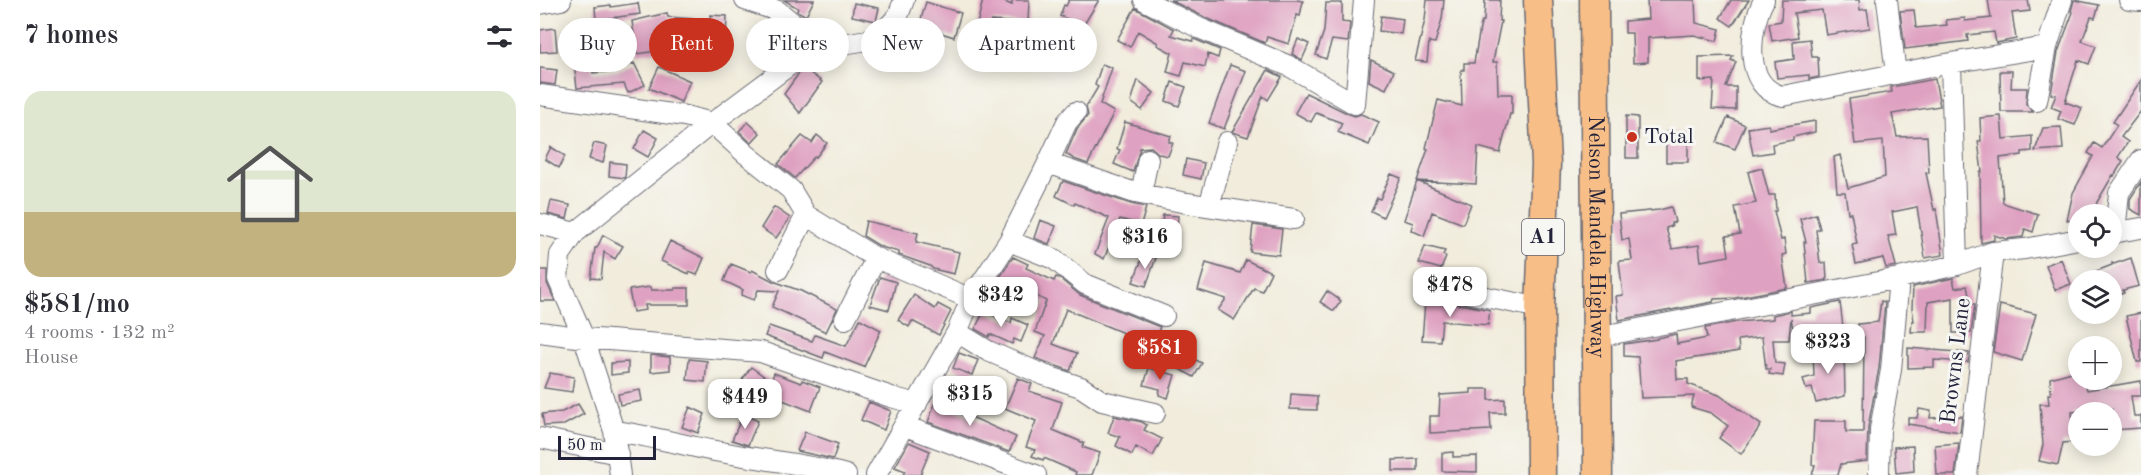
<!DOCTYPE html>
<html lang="en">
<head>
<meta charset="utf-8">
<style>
  :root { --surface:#fff; --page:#f7f7f7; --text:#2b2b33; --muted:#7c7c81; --line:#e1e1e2; --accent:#c8321e }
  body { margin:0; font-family:"Old Standard TT",serif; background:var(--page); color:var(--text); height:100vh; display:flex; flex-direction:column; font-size:22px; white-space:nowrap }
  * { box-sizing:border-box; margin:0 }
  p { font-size:20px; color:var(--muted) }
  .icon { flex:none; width:33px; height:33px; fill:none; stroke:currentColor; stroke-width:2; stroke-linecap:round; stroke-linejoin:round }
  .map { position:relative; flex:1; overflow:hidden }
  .drawer { display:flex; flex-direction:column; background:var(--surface); width:540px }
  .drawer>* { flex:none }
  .banner { position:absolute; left:18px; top:18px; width:570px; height:54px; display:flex; gap:12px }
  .buttons { position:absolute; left:1528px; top:204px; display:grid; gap:12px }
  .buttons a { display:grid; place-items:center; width:54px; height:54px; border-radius:50%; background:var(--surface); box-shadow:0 3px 15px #0003; font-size:30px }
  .scale { position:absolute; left:18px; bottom:15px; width:98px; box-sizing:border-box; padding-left:6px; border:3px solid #22223b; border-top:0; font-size:16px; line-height:21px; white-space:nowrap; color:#22223b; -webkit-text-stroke:4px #f6f6f2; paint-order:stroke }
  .price { position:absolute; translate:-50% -51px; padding:0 14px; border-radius:12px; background:#fff; color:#222; font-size:20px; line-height:39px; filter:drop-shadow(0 2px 3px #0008) }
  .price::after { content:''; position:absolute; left:50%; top:36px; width:18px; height:14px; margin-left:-9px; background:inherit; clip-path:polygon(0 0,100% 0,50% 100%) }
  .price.on { background:var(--accent); color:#fff }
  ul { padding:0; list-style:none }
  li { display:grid; align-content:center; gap:12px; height:318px; padding:0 24px }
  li+li { border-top:2px solid var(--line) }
  li span { display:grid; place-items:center; height:186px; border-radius:18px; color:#555 }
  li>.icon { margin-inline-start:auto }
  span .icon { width:108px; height:108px; fill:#fffc; stroke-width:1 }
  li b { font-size:26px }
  h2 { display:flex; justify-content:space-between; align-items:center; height:72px; padding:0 24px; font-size:26px }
  .tag { padding:0 21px; border-radius:27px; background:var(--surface); box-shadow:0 3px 15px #0003; font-size:21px; line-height:54px }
  .tag.on { background:var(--accent); color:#fff }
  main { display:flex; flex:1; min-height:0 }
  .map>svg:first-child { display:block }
  .building { fill:#dfa1c1 }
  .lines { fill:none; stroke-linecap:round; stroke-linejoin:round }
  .minor-casing { stroke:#6a6973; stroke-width:22 }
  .highway-casing { stroke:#6a6973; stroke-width:31 }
  .minor { stroke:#fff; stroke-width:20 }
  .highway { stroke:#f7be87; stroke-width:28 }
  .poi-dot { fill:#c8321e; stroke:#f6f6f2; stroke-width:2 }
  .labels { text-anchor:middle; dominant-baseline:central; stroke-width:6; stroke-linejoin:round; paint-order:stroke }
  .shield { fill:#f6f6f2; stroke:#626272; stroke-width:1.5 }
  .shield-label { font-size:21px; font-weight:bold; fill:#22223b }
  .poi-label { font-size:22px; fill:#22223b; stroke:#f6f6f2; text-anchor:start }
  .street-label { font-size:22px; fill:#22223b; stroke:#f6f6f2 }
</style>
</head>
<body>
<main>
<section class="drawer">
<h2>7 homes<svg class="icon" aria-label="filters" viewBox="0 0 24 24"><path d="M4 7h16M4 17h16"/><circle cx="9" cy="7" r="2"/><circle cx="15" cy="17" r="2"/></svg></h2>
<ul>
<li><span style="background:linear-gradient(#dfe7d0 65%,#c2b280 0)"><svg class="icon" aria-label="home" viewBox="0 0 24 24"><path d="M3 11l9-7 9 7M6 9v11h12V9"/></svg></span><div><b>$581/mo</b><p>4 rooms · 132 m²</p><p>House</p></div></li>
</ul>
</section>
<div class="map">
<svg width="1601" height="475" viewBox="0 0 1601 475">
  <rect width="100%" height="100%" fill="#f6f6f2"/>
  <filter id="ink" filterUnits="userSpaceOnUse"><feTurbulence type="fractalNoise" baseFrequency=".0167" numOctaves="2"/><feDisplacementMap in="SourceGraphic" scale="12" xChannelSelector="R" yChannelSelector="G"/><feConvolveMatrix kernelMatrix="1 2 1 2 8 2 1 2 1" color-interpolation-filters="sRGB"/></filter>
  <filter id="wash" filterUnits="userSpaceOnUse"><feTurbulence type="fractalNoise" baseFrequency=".008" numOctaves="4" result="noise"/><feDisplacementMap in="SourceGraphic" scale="24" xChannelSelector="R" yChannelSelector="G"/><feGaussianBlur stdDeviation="1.35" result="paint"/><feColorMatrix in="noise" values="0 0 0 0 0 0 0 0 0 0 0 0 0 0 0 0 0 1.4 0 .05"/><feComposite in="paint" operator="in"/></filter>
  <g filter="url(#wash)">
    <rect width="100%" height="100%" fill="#f1ecdb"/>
    <g id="blocks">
      <!-- building -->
      <path class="building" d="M244 0H274L266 16 257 11 258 8Z
        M443 0H460L472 5V0H489L488 23 450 21 494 42 484 62 472 56 469 65 444 56 452 36 435 32Z
        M529 0H559L543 26 520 16 524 5 526 6Z
        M630 0H757L763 1 760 16 757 15 749 44 727 37 725 43 664 17Z
        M887 0H904L902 19 895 43 889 42 887 62 875 61 885 20Z
        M945 0H960L959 21H961L953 62H957L958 94H972V114H970L960 153 938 147 936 184 877 181 888 149 886 148 898 100 922 106 921 70H924V63H934L940 28 942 21H944Z
        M1107 0H1155L1156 23 1180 29 1177 41 1154 35 1108 38V62L1093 63 1092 33H1085V21L1108 19Z
        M1191 0H1209L1192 26 1180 18Z
        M1242 0H1319L1320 10 1327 9 1330 28 1286 35 1282 10 1254 13 1258 37 1232 41 1229 23 1241 21Z
        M1448 0H1488L1490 11 1472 13 1476 39 1456 43 1454 32 1427 35 1428 41 1365 49 1360 11 1374 10 1376 28 1407 25 1406 20 1425 18V21L1451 18Z
        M1534 0 1559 5 1555 18 1551 17 1542 41 1556 46 1549 64 1538 60 1525 102 1542 108 1535 125 1518 119 1521 111 1511 107 1516 95 1511 94 1518 52 1533 12 1531 11Z
        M386 2 421 13 414 37 379 26Z
        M98 3 100 14 56 20 55 7 71 5V7Z
        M314 3 339 8 336 21 312 16Z
        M786 3H802V22L810 23 808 42 792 40 786 59 776 55 784 31Z
        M595 8 634 29 631 35 653 41 654 39 680 50 678 58 668 54 665 67 645 62 641 76 627 72 632 53 617 45 618 43 598 31 590 47 577 40Z
        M127 13 128 17 170 20V15L187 16 186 39 153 38V41L129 39 131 49 97 54 92 21Z
        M841 16 863 19 861 34 839 31Z
        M60 20V50H49V43H40V30H47V21Z
        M537 26 551 31 545 47 531 42Z
        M15 28 17 51 0 52V30Z
        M758 39 769 44 762 60 752 54Z
        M1270 39 1272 57H1278L1279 77 1269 79V75L1237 78 1235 62 1254 59 1253 41Z
        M1193 56 1191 60 1196 62 1186 87H1196V110L1172 109 1174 80 1159 81V57Z
        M831 60 854 71 846 89 829 81Z
        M52 62 53 73 77 71 94 63 105 85 88 93 84 84 37 88 34 63Z
        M562 64 572 68 560 104 574 112 548 164 534 159 526 154 537 129 548 115 546 107 558 87 555 85Z
        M690 65 706 71 684 129 669 123Z
        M119 67 150 81 141 102 109 88Z
        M0 68 17 70 15 85 0 83Z
        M265 69 282 82 260 113 244 94 259 73Z
        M728 70 742 77 728 100 723 96 708 137 692 132Z
        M1460 71H1472L1471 88H1487L1486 104 1493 112H1461Z
        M1395 79 1400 106 1352 114 1357 137 1387 136 1389 173H1386L1394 210 1396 209 1403 255 1385 258 1377 207 1352 212 1356 235 1348 236 1356 266 1346 268 1343 258 1316 264 1312 245 1317 244 1311 213H1308L1305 192H1297L1294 157 1300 155 1308 188 1345 177 1343 141 1315 144 1309 99 1352 92 1351 87Z
        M598 80 614 93 602 110 591 102Z
        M1601 80V111L1581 137 1588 142 1578 157 1583 161 1574 176 1573 175 1557 202 1554 214H1539V223L1527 220 1533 193 1553 156 1548 153 1554 143 1562 148 1577 125 1573 122Z
        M632 82 646 87 639 106 626 101Z
        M766 93 809 114 815 116 821 114 839 122 829 145 798 132 802 123 776 113 771 122 755 113Z
        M1086 116 1098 117V158H1086Z
        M1461 116 1463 139 1492 136V151L1482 152V155L1460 158 1463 203 1498 214 1493 232 1485 229 1483 237 1466 239 1454 235V240L1441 243 1440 172H1442L1438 141H1441L1440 118Z
        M1188 117 1205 125 1195 149 1177 142Z
        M1275 121V132L1253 137V140L1232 144 1233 152 1213 155 1208 128 1229 125V129Z
        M208 122 220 133 211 143 199 131Z
        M585 122 631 136 629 142 633 143 628 156 619 154 611 147 600 148 593 172 574 164 580 150 577 149Z
        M1521 127 1523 149 1495 151 1503 128Z
        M104 130 118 138 108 157 94 149Z
        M1126 132H1148V162H1126Z
        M277 135 287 143 276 157 275 156 255 178 238 164 262 136 272 143Z
        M54 143 67 146 63 163 49 159Z
        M11 147 25 156 19 168 5 159Z
        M646 159 664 163 661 179 643 175Z
        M70 162 86 164 85 178 69 176Z
        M1222 168 1229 195H1235L1236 211H1234L1241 240 1244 239 1246 254 1242 255 1247 288 1195 298 1174 299 1173 302 1079 320 1076 296 1083 295 1079 261 1092 260 1089 239 1082 240 1079 214 1119 210 1131 207 1135 222 1131 223 1132 226 1126 228 1132 249 1159 245 1161 261 1189 256 1186 236 1200 234 1195 207 1216 203 1208 172Z
        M851 174 861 178 843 217 831 211 837 198 840 199Z
        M523 181 591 204 606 207 601 225 580 219 564 259 555 254 569 218 535 203 534 205 516 196Z
        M877 181 931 204 923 224 892 212 884 236 871 230 873 223 864 220Z
        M1601 182V215L1590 209V199Z
        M11 201 30 205 27 219 8 214Z
        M234 207 250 218 236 238 221 228Z
        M1276 214 1280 229 1276 230 1280 263H1286L1287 280 1268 283 1264 242H1266L1260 219Z
        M623 215 638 216 636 236 620 234Z
        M500 220 516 226 509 244 494 238Z
        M326 221 378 233 376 242 419 252 414 274 393 269 390 266 359 255V252L341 247 323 236Z
        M713 225 742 229 739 255 710 252Z
        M63 235 83 246 75 259 64 252 61 279 51 278 55 248H57Z
        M130 241 164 258 157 275 149 272V274L121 261Z
        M885 246 905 251 903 255 906 257 901 269 879 263Z
        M604 254 616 258 606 286 593 282Z
        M473 257 488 264 486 268 514 281 516 277 519 278 540 295 620 327 612 345 526 309 513 344 537 353 530 371 495 358 505 336 495 332 506 301 460 277Z
        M1591 258 1599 286 1583 290 1584 293 1572 297V280H1558L1554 272 1572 265V263L1574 264Z
        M1521 259 1531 284 1515 290 1506 265Z
        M706 260 731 272 722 291 714 288 694 320 678 310 686 299 658 290 666 263 700 273Z
        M191 264 211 272 212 270 233 281 261 291 297 309 286 332 232 307 239 291 218 290 214 300 201 295 203 290 184 281Z
        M0 270H7V283L15 301H0Z
        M340 277 356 282 349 310 330 305Z
        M1413 278 1415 288 1427 286 1431 304H1435L1431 333H1413V298L1388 302 1387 332H1371L1372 321H1374L1372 308 1373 287Z
        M110 287 111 290H135V288H149V305H105L106 310 93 312 89 290Z
        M787 291 801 301 794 311 780 302Z
        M374 295 395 309 398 304 411 311 399 335 372 321 369 327 358 320Z
        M1341 301 1345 302 1339 368 1328 427 1327 461 1301 464 1298 475H1272L1275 465H1272L1274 421H1306V432H1323L1324 337H1320L1318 324 1338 322Z
        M885 302 926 305 950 310 948 325 902 321 900 341 882 340Z
        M1300 302 1303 327 1277 331 1278 337 1255 339 1251 318 1249 340H1233L1235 363 1245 364 1243 376 1229 374 1230 369H1226L1222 337 1198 340 1199 351 1136 361 1137 379H1148V384L1179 395 1221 425 1201 454 1179 438 1188 426 1171 413 1151 407 1154 396 1101 398 1098 357 1084 356V344L1117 339V338L1136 334 1137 344 1167 338 1165 328 1197 322 1233 319V315L1251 311V315L1271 313V308Z
        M1460 305 1496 314 1482 361 1453 352Z
        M444 311 471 323 472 318 488 325 481 342 474 339 472 344 450 334 449 337 435 329Z
        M1601 313V362H1597L1586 316Z
        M320 319 341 330 324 367 285 352 283 358 225 336 229 326 272 341 275 335 306 346Z
        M1368 348 1429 353 1428 362 1394 360V367L1368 368Z
        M1304 349 1305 396 1276 403 1272 388 1266 389 1263 379 1274 376 1273 350Z
        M419 353 438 360 432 375 413 368Z
        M644 354 662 363 654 377 637 368Z
        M111 355 130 357V370L111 372Z
        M149 359 167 361 165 382 147 380Z
        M88 362V373L71 375V363Z
        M211 367 231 381 234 373 261 383 262 380 280 387 271 411 240 399 237 408 223 402 225 396 202 380Z
        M609 368 635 375 628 398 619 395 620 389 604 385Z
        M1539 370V380H1544L1547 390 1601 381V396H1591L1594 416H1601V428L1572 430V409L1569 408 1532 412 1533 442 1523 443 1518 465 1499 461 1503 445 1500 404H1509L1508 394H1511L1510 378Z
        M10 373 34 377 32 392 4 388Z
        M478 378 492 384 489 391 522 402 513 430 544 443 542 447 560 453 552 475H535L536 472 504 458 503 460 492 456 495 450 486 447 496 421 465 408Z
        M931 389H949V400L965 399V413H950L951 430 890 433V416H899L900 395 931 393Z
        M100 390 102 401 80 405 78 394Z
        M751 394 777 396V410L750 409Z
        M396 401 476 437 469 452 388 422Z
        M329 402 351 411 344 430 321 420Z
        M38 404 44 414 24 425 4 426 2 414 22 412Z
        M150 407 165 414 158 433 142 427Z
        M1379 409 1391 411 1390 418 1422 416 1420 432 1368 424V418H1377Z
        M203 414 218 421 208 445 192 440Z
        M574 416 602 422 607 425 604 430 622 439 613 456 596 447 592 455 576 446 580 437 568 433Z
        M265 432 298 444 293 459 257 451Z
        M369 442 390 451 380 475H363L365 471 355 467Z
        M1419 443 1415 475H1397L1395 445Z
        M1373 446 1374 471 1356 473 1354 447Z
        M913 452V457L937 456V472L902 471V453Z
        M878 459V471H853V460Z"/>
    </g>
  </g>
  <g filter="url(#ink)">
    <use href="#blocks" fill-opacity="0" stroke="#6a6973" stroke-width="1.5"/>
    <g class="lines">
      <defs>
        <path id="minor" d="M205 0 238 11 283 47
          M604 0 659 28 749 66 815 104 824 0
          M1224 0C1209 28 1202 88 1243 96L1411 63 1507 47
          M1347 0 1356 74
          M1589 0 1601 1
          M0 4 21 0
          M1411 63 1417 265
          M0 95 145 116 172 123 206 154 251 190 266 215 336 258 431 299
          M1497 101 1507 47 1522 0
          M508 163 527 122 536 112
          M601 194 608 159
          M669 206 687 142
          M0 224 35 233
          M1572 233 1601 228
          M1575 233 1579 193 1601 160
          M469 241 514 259 545 284 624 316
          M238 270 266 215
          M903 291 912 290 1000 308
          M305 319 336 258
          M0 332 44 338 221 352 351 397 377 404
          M417 332 448 351 504 375 541 387 562 401 615 413
          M1057 337 1359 278 1417 265 1453 252 1485 249 1539 239
          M365 426 496 475
          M74 431C114 436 152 448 192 454 230 461 268 464 306 475
          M0 438 78 454
          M1339 473 1340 429 1351 370 1359 278
          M80 475 74 431 44 338 18 279 20 255 35 233 172 123 255 61 283 47 328 40 344 31 358 16 364 0
          M336 475 417 332 431 299 469 241 508 163 595 193 647 203 754 219
          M1427 475 1453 252"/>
        <g id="highway">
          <path d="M998 0 1006 164 1000 308 1001 475"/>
          <path id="s1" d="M1054 0 1058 475"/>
        </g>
      </defs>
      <!-- minor casing -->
      <use href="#minor" class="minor-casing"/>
      <!-- highway casing -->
      <use href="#highway" class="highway-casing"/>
      <!-- minor -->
      <use href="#minor" class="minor"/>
      <!-- highway -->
      <use href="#highway" class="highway"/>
    </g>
  </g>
  <!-- markers -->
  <circle class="poi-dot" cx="1092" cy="137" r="6"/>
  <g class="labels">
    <!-- shield labels -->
    <rect class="shield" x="982" y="219" width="42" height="36" rx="4.5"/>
    <g class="shield-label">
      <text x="1003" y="237">A1</text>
    </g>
    <!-- poi labels -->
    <g class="poi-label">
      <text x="1104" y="137">Total</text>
    </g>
    <!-- street labels -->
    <g class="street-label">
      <text stroke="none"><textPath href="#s1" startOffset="237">Nelson Mandela Highway</textPath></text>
      <text transform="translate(1416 361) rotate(-83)">Browns Lane</text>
    </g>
  </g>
</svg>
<div class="buttons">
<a><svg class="icon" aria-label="locate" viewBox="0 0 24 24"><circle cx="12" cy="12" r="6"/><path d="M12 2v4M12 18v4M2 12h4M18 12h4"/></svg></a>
<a><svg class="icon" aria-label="layers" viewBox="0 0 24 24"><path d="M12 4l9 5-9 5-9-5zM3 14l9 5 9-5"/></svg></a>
<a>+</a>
<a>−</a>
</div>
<div class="scale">50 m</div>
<b class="price" style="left:605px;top:270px">$316</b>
<b class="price" style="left:910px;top:318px">$478</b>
<b class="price" style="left:461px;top:328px">$342</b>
<b class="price" style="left:1288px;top:375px">$323</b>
<b class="price on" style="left:620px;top:381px">$581</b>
<b class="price" style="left:430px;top:427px">$315</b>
<b class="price" style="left:205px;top:430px">$449</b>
<div class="banner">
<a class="tag">Buy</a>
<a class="tag on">Rent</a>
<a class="tag">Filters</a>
<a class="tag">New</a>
<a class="tag">Apartment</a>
</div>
</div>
</main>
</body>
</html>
